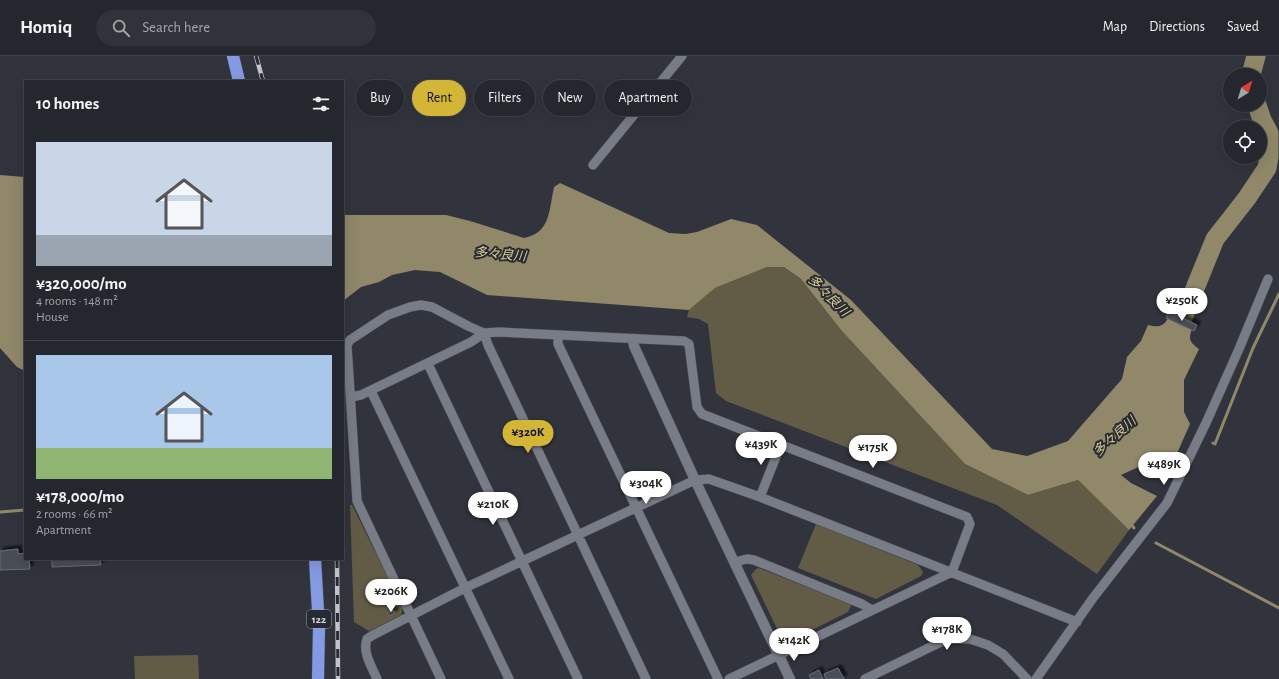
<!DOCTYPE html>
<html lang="en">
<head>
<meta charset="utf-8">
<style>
  :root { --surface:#25272e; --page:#31333a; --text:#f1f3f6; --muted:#a3a5aa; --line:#42444a; --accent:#d3b635 }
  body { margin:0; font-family:"Alegreya Sans","Noto Sans JP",sans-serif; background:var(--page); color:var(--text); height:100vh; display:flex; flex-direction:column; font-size:15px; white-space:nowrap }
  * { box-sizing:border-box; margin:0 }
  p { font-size:13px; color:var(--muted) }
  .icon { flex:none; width:22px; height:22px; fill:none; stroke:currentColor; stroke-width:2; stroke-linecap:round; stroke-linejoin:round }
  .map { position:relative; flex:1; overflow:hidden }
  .details { position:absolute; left:24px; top:24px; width:320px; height:480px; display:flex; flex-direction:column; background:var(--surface); border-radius:0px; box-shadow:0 4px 16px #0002,0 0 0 1px var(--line) }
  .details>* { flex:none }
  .guide { position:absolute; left:356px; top:24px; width:380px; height:36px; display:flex; gap:8px }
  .needle { width:26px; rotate:38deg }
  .controls { position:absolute; left:1223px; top:12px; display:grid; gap:8px }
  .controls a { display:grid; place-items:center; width:44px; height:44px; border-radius:50%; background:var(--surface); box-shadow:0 4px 16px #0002,0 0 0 1px var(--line); font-size:20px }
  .price { position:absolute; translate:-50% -34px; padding:0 9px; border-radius:14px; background:#fff; color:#222; font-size:13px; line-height:26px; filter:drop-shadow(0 1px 2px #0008) }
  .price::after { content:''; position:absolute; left:50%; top:24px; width:12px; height:9px; margin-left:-6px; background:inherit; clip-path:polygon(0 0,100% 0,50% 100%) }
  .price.selected { background:var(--accent); color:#111 }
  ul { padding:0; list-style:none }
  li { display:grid; align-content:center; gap:8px; height:212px; padding:0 12px }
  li+li { border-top:1px solid var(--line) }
  li span { display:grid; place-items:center; height:124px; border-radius:0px; color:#555 }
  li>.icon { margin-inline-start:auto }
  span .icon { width:72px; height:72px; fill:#fffc; stroke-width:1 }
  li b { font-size:17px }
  h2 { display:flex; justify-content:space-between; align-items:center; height:48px; padding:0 12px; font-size:17px }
  .chip { padding:0 14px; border-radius:18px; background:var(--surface); box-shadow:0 4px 16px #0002,0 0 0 1px var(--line); font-size:14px; line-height:36px }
  .chip.selected { background:var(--accent); color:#111 }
  header { display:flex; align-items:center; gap:24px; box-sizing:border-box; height:56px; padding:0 20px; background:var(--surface); border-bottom:1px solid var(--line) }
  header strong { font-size:19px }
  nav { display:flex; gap:22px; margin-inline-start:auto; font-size:14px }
  .search { width:280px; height:36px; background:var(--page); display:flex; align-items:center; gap:10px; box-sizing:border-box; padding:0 14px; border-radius:22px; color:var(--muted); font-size:15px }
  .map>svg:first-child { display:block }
  .green { fill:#625c46 }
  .water { fill:#908869 }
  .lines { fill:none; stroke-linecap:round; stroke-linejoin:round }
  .stream { stroke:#908869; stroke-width:3 }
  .river { stroke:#908869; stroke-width:19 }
  .building { fill:#494d56; stroke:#696d77; filter:url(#shadow) }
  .street-casing { stroke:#4e5158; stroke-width:10 }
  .secondary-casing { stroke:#4e5158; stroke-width:11 }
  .highway-casing { stroke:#4e5158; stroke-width:13 }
  .street { stroke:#787c86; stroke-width:9 }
  .secondary { stroke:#787c86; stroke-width:10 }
  .highway { stroke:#839be3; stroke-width:12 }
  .rail-casing { stroke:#c2c4cb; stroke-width:4.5 }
  .rail { stroke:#272a33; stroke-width:3; stroke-dasharray:9; stroke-linecap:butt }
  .labels { text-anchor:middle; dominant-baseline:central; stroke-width:4; stroke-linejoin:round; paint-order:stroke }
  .shield { fill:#272a33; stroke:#a2a4ab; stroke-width:1 }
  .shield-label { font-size:11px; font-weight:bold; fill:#d6d8de }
  .water-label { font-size:13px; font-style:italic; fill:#dacc93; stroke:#272a33 }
</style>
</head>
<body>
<header>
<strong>Homiq</strong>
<div class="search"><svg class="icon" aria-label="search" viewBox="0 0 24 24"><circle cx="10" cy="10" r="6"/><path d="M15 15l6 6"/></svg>Search here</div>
<nav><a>Map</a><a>Directions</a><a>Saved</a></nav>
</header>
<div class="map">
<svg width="1279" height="623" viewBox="0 0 1279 623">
  <defs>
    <filter id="shadow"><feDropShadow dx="3.5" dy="-3.5" stdDeviation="1" flood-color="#0009"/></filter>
  </defs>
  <rect width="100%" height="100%" fill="#31343d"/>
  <!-- green -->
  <path class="green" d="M767 211H784L801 223 841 274 965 408 1028 439 1078 424 1129 474 1097 518 997 449 726 345 716 337 708 268 699 263 687 261 689 254 715 232Z
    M350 449H352L403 552 401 559 369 575 354 566Z
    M816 468 918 509 923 516 921 520 876 543 798 512Z
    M759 512 850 548 851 550 848 556 788 586 783 585 751 519 756 513Z
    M198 599 199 623H135L134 600Z"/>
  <!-- water -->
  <path class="water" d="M0 119 25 121V315L17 311 0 292Z
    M560 127 669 177 685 178 697 176 731 163 757 169 851 244 992 393 1027 400 1068 385 1122 323 1127 301 1141 285 1148 269C1157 271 1163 272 1168 262L1192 273C1188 283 1190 287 1199 293L1184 324V356L1190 368 1171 411 1145 408 1121 419 1131 427 1157 440 1129 474 1078 424 1028 439 965 408 841 274 801 223 784 211H767L715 232 689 254 487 239 440 216 415 214 392 219 379 226 361 231 343 245V159H446L470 165 524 182C551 177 549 153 554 131Z"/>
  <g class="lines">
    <!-- stream -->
    <path class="stream" d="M1213 387 1215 388 1253 292 1279 238
      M0 456 25 454
      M1130 467 1134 472
      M1156 487 1279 552"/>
    <!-- river -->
    <path class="river" d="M1251 19 1256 0
      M1183 262 1215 183 1247 142 1267 112 1269 101V77L1262 64 1257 49"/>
  </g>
  <!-- building -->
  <path class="building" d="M1169 256 1197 269 1194 275 1166 262Z
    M18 493V498L25 497V503H29L30 513 0 514V495Z
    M52 503H105V504H100L101 509 52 511Z
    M393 554 395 557 390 560 387 557Z
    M838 612 844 623H826L824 618Z
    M819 614 823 623H811L809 619Z"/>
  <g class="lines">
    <defs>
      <path id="street" d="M593 109 682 0
        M558 279V288L718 623
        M428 308 578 623
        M371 335 509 623
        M351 341 361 339 471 286 484 277 488 289 646 623
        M760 441 781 388
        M735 506 747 503 754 504 862 548 872 554
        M377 623C372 611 362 596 367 583L373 579 465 532 695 424 709 423 760 441 1077 566
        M441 623 357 445 347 289 350 284 388 259 410 251 421 249 432 251 468 270 484 277 499 276 684 285 689 288 697 351 702 358 967 461 970 468 952 516 729 623
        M865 623 947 583H970L988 589 1003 598 1027 623
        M1036 623 1093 542 1167 447 1206 367 1239 293 1268 223"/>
      <path id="secondary" d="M633 283 634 290 695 424 790 623"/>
      <path id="highway" d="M233 0 239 25
        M315 503 319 572 318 623"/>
    </defs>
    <!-- street casing -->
    <use href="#street" class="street-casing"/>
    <!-- secondary casing -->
    <use href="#secondary" class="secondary-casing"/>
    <!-- highway casing -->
    <use href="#highway" class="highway-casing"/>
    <!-- street -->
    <use href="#street" class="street"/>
    <!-- secondary -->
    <use href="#secondary" class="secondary"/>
    <!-- highway -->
    <use href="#highway" class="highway"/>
    <defs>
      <path id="rail" d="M256 0 263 25
        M337 503 338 623"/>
    </defs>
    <!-- rail casing -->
    <use href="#rail" class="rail-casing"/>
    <!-- rail -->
    <use href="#rail" class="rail"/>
  </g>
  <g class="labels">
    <!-- shield labels -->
    <rect class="shield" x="307" y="554" width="24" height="18" rx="3"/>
    <g class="shield-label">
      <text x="319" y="563">122</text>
    </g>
    <!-- water labels -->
    <g class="water-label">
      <text transform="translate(500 199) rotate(5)">多々良川</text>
      <text transform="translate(828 240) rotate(45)">多々良川</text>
      <text transform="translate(1115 381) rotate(-42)">多々良川</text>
    </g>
  </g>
</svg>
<div class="controls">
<a><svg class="needle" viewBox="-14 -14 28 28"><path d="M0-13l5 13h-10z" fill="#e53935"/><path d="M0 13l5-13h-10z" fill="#a3a5aa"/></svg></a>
<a><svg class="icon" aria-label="locate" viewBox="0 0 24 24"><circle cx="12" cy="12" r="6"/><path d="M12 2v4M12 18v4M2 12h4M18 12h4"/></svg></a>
</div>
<b class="price" style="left:1182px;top:266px">¥250K</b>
<b class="price selected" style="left:528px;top:398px">¥320K</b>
<b class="price" style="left:761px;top:410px">¥439K</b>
<b class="price" style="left:873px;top:413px">¥175K</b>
<b class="price" style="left:1164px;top:430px">¥489K</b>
<b class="price" style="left:646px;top:449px">¥304K</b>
<b class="price" style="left:493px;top:470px">¥210K</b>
<b class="price" style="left:391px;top:557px">¥206K</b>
<b class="price" style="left:947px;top:595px">¥178K</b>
<b class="price" style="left:794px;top:606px">¥142K</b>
<div class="guide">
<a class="chip">Buy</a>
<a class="chip selected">Rent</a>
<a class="chip">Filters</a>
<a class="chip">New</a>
<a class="chip">Apartment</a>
</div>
<section class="details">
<h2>10 homes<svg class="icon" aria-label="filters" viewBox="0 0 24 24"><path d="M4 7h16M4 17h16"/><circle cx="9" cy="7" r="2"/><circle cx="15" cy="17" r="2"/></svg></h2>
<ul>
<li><span style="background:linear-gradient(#c9d6e8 75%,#9aa5b1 0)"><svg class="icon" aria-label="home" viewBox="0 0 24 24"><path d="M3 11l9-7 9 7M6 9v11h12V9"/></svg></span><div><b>¥320,000/mo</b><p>4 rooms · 148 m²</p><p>House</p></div></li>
<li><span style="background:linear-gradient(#a9c7e8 75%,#8fb573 0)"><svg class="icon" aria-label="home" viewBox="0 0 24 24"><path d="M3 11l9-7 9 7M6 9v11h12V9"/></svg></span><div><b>¥178,000/mo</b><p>2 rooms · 66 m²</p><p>Apartment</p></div></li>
</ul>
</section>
</div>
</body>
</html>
